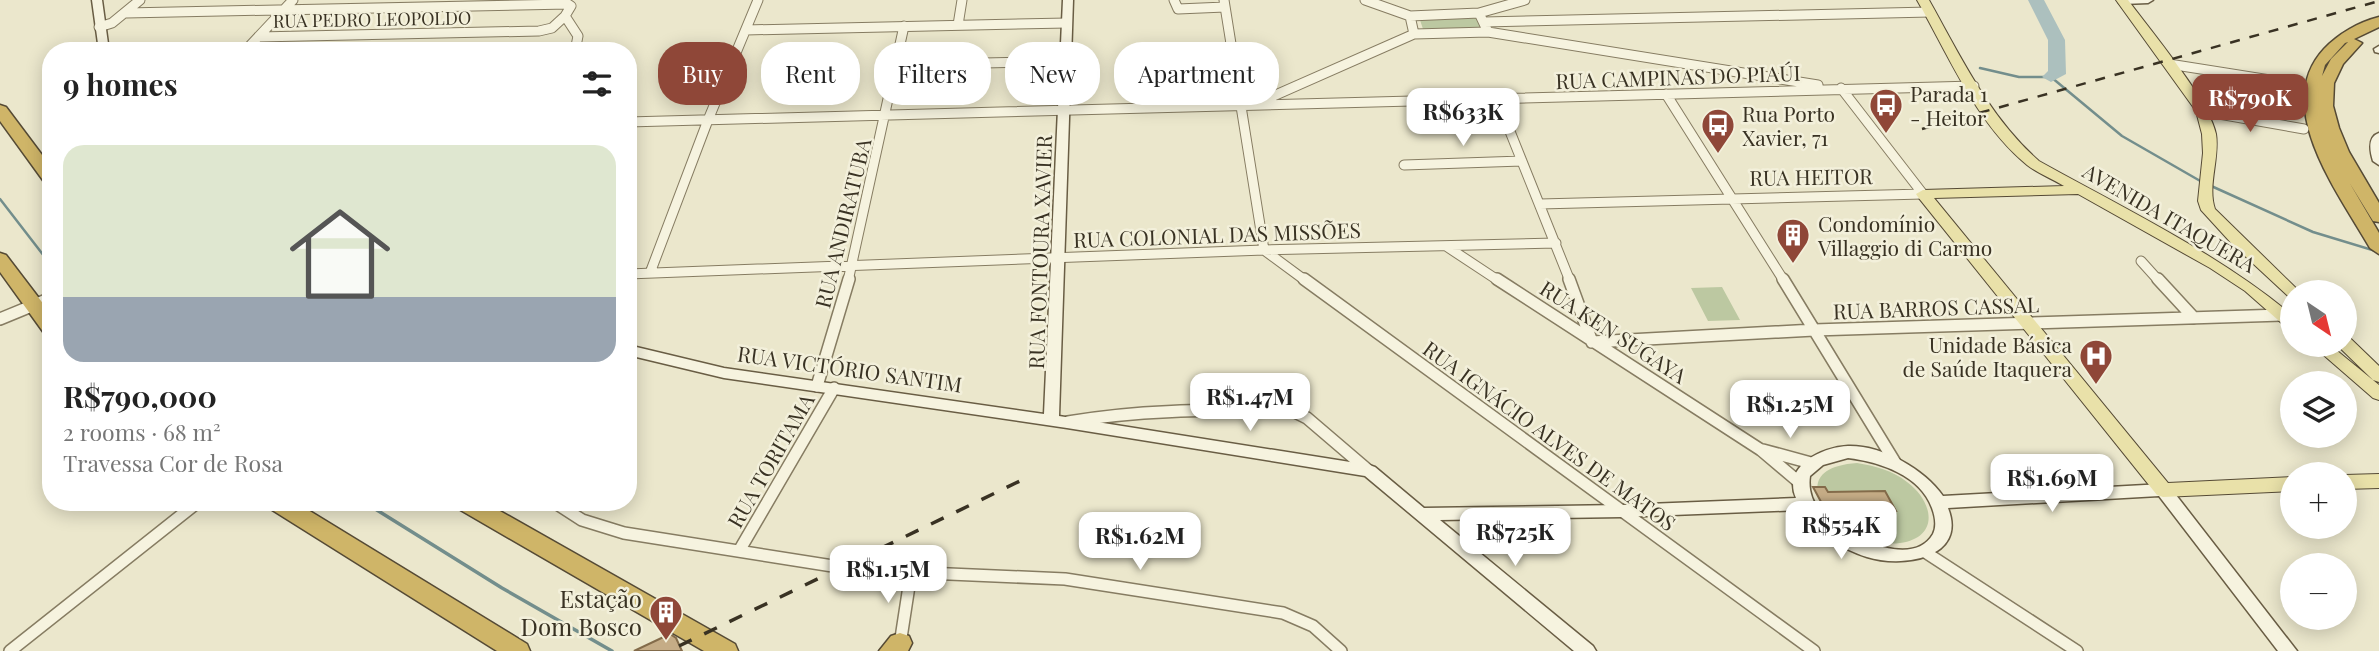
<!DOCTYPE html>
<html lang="en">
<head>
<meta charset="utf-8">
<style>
  :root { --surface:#fff; --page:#f2f2f2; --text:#222; --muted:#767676; --line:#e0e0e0; --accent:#8f4738 }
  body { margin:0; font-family:"Playfair Display",serif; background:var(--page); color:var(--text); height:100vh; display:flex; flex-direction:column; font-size:26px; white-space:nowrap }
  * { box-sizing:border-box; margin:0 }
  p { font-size:23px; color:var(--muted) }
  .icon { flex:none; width:38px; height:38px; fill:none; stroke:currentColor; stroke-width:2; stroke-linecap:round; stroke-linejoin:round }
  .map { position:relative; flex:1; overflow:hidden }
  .sheet { position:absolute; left:42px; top:42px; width:595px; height:469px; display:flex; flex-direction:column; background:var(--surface); border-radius:28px; box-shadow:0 4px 18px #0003 }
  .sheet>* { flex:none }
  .top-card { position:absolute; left:658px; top:42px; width:665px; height:63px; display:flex; gap:14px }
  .needle { width:46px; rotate:145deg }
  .fabs { position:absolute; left:2280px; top:280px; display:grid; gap:14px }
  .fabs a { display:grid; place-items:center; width:77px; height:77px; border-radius:50%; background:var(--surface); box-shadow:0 4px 18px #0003; font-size:35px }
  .price { position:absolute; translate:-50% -60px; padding:0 16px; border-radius:14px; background:#fff; color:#222; font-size:23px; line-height:46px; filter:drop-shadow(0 2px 4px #0008) }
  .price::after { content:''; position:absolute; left:50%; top:42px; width:21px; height:16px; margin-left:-10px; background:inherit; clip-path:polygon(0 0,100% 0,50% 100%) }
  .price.on { background:var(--accent); color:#fff }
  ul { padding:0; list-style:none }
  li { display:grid; align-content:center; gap:14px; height:371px; padding:0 21px }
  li+li { border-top:2px solid var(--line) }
  li span { display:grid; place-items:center; height:217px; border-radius:21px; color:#555 }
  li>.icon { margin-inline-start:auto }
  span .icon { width:126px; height:126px; fill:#fffc; stroke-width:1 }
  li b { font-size:30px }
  h2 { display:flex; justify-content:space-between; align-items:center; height:84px; padding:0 21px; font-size:30px }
  .pill { padding:0 24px; border-radius:28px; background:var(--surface); box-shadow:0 4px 18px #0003; font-size:24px; line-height:63px }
  .pill.on { background:var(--accent); color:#fff }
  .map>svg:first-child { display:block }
  .green { fill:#bcc8a1 }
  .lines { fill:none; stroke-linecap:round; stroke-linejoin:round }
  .stream-far1 { stroke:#738e8c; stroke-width:2.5 }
  .stream { stroke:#738e8c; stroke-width:3.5 }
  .river { fill:#acc0be; fill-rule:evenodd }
  .building { fill:#c5ac86; stroke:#836b4a; stroke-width:2 }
  .street-far1-casing { stroke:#867c62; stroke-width:11 }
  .street-casing { stroke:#867c62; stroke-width:14 }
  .secondary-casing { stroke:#695d44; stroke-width:3 }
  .primary-casing { stroke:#554a35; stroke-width:2 }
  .highway-casing { stroke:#554a35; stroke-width:3 }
  .street-far1 { stroke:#f6f3df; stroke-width:9 }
  .street { stroke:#f6f3df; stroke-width:11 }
  .secondary { fill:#f6f3df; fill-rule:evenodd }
  .primary { fill:#e9e1a9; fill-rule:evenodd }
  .highway { fill:#cfb568; fill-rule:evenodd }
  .rail-far1 { stroke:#393223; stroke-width:2.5; stroke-dasharray:10 10; stroke-linecap:butt }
  .rail { stroke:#393223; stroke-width:3.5; stroke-dasharray:14 14; stroke-linecap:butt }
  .labels { text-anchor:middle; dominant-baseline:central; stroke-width:5; stroke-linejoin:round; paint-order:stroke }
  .far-street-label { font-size:18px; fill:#393223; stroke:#f3f0db }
  .street-label { font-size:21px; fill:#393223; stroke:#f3f0db }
  .poi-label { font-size:21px; fill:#393223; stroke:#f3f0db; text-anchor:start }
  .near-poi-label { font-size:24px; fill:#393223; stroke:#f3f0db; text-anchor:end }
</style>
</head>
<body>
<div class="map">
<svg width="2379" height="651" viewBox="0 0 2379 651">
  <rect width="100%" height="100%" fill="#ebe7cc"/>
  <!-- green -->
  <path class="green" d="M1476 15 1483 31 1424 32 1419 17Z
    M1722 287 1740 320 1708 321 1691 288Z
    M1857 463C1875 466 1892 470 1907 482 1933 501 1941 537 1900 543 1846 551 1770 469 1857 463Z"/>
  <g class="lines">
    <!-- stream-far1 -->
    <path class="stream-far1" d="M1980 68 2019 77H2051L2122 136 2202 182
      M2209 185 2313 232 2379 252
      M0 199 51 265"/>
    <!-- stream -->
    <path class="stream" d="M364 502 502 588 612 651"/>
    <!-- river -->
    <path class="river" d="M2028 0H2044L2065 40 2066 74 2051 82 2042 77 2048 71V40Z"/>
  </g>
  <!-- building -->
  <path class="building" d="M1813 487H1825L1828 492 1885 491 1896 511 1827 513Z
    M670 634 676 638 682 651H634Z"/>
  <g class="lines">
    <defs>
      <path id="street-far1" d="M1174 0 1178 9 1225 7
        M1224 0 1264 250 1306 281
        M1365 0 1410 16
        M126 13 568 4 571 6 565 16 578 36 575 51
        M1479 13 1525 0
        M1479 13 1488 32 1414 34 1410 16Z
        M1484 22 1930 12
        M958 25 962 0
        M99 27 112 23 140 0
        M746 30 1067 23
        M1488 32 1818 85
        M258 37 539 31 552 28 565 16
        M245 51 293 0
        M984 63 1065 61
        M2169 64 2302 85
        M1841 88 1923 194
        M1666 94 1784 281
        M1497 99 1570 281
        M1262 101 1414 34
        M2202 111 2304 129
        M628 122 1974 86
        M1404 165 1522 161
        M1540 204 1923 194
        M1446 246 1499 281
        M2141 261 2159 281
        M650 273 708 120 758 0
        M628 274 1264 250 1556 243
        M848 281 904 26"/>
      <path id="street" d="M1304 279 1814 651
        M1497 279 1761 450 1800 483
        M1569 279 1592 342 1814 330 2282 315
        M1783 279 1896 464
        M2158 279 2194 318
        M0 319 51 298
        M817 386 849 279
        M1068 422C1142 409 1216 410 1291 410L1307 418 1369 471
        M1763 450 1811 463
        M554 502 582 520 624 533 858 570 1065 579 1283 613 1313 626 1341 651
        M739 551 834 388
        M1925 552 2077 651
        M10 651 198 502
        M899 651 911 573"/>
      <path id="secondary" d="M92 0H102L109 51H99Z
        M1063 0H1073L1059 416 1369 465 1375 467 1424 508 1622 505 1796 498C1782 466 1822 447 1848 446 1882 445 1924 469 1943 496L2163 484 2169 486 2297 651H2278L2159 496 1948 508C1968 559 1901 568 1867 557 1841 549 1817 532 1801 510L1622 517 1440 520 1593 646 1596 651H1574L1365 476 1067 428 724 378 628 355V345L724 368 1044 414ZM1848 458C1880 462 1920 475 1932 508 1935 516 1937 526 1933 534 1914 567 1857 540 1835 525 1818 513 1807 497 1810 476L1823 465Z
        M2119 0H2153L2148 3 2123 4 2119 3Z
        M2379 46V53L2375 52 2374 49Z
        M2379 133V165L2373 161C2370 151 2367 137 2379 133Z"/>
      <path id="primary" d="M1917 0H1929C1961 57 1989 117 2039 161 2125 209 2216 252 2292 315V328L2286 327 2245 291 2210 268 2078 194 1934 198 2168 483 2292 477V491L2163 497 2157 495 1918 197 1916 194 1923 190 2064 186C2052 179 2037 173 2027 165 1976 123 1949 56 1917 0Z
        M2116 0H2128C2151 31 2209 100 2216 134 2220 158 2207 186 2215 209L2300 292H2292V297L2288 296 2233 245 2201 210 2198 201 2203 153 2202 134 2196 111Z
        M2345 338 2351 339 2379 366V382L2373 380 2339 347 2338 345H2345Z
        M2312 345H2330L2379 385V400L2373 398Z
        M2379 474V488L2345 489V475Z"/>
      <path id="highway" d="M2379 17V27L2354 39 2362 43 2343 64 2334 83 2333 106 2339 128 2349 152 2379 203V222L2373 221 2349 182 2379 233V254L2370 248C2339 194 2271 106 2324 49 2338 34 2359 22 2379 17ZM2348 42 2331 59 2322 76 2325 65 2345 43Z
        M0 105 6 107 51 167V184L45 183 0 121Z
        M0 253 6 255 51 314V334L44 333 0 272Z
        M266 502H295L527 644 530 651H497L269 508Z
        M454 502H484L735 644 738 651H704L457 508Z
        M900 633 909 636 912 643 908 651H879L891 636Z"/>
    </defs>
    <!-- street-far1 casing -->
    <use href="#street-far1" class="street-far1-casing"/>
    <!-- street casing -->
    <use href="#street" class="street-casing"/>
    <!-- secondary casing -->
    <use href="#secondary" class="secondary-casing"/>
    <!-- primary casing -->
    <use href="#primary" class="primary-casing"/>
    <!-- highway casing -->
    <use href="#highway" class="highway-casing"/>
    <!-- street-far1 -->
    <use href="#street-far1" class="street-far1"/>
    <!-- street -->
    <use href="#street" class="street"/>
    <!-- secondary -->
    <use href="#secondary" class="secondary"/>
    <!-- primary -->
    <use href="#primary" class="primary"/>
    <!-- highway -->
    <use href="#highway" class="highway"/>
    <!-- rail-far1 -->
    <path class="rail-far1" d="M1922 129 2379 1"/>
    <!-- rail -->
    <path class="rail" d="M679 646 1024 479"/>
  </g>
  <!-- icons -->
  <defs>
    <symbol id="bus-pin" viewBox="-11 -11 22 30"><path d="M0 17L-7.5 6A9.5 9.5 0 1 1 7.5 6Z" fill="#8f4738" stroke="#f3f0db"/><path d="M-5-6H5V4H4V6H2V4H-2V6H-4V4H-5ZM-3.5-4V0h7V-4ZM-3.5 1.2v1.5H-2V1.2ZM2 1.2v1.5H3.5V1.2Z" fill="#fff"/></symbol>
    <symbol id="building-pin" viewBox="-11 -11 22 30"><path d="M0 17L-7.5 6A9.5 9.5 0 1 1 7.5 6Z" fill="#8f4738" stroke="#f3f0db"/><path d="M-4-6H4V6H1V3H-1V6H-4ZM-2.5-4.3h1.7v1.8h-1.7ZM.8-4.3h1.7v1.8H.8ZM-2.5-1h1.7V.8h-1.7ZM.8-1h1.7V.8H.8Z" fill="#fff"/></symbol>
    <symbol id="hospital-pin" viewBox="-11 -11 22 30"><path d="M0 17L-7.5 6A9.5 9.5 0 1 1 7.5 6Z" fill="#8f4738" stroke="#f3f0db"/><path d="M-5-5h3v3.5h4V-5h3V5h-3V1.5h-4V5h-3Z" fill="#fff"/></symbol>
  </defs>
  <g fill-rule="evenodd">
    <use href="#bus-pin" x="1867" y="86" width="38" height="52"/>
    <use href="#bus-pin" x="1699" y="106" width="38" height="52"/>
    <use href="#building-pin" x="1774" y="216" width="38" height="52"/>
    <use href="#hospital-pin" x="2077" y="337" width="38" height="52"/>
    <use href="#building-pin" x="647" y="593" width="38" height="52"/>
  </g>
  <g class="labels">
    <!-- far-street labels -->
    <g class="far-street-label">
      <text transform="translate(372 19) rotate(-1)">RUA PEDRO LEOPOLDO</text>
    </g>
    <!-- street labels -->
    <g class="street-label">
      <text transform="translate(1678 76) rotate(-2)">RUA CAMPINAS DO PIAÚI</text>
      <text transform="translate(1811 176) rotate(-1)">RUA HEITOR</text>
      <text transform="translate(2170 217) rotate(30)">AVENIDA ITAQUERA</text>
      <text transform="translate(842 223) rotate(-76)">RUA ANDIRATUBA</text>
      <text transform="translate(1217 234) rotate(-2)">RUA COLONIAL DAS MISSÕES</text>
      <text transform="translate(1039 252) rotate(-88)">RUA FONTOURA XAVIER</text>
      <text transform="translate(1936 307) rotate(-2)">RUA BARROS CASSAL</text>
      <text transform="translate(1614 331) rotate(33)">RUA KEN SUGAYA</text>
      <text transform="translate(850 368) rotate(8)">RUA VICTÓRIO SANTIM</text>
      <text transform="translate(1550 435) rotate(36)">RUA IGNÁCIO ALVES DE MATOS</text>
      <text transform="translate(770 460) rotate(-60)">RUA TORITAMA</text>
    </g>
    <!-- poi labels -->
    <g class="poi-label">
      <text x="1910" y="93">Parada 1<tspan x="1910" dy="24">- Heitor</tspan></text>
      <text x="1742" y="113">Rua Porto<tspan x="1742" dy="24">Xavier, 71</tspan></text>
      <text x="1818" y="223">Condomínio<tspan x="1818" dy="24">Villaggio di Carmo</tspan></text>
      <text x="2072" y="344" text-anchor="end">Unidade Básica<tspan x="2072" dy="24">de Saúde Itaquera</tspan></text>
    </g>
    <!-- near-poi labels -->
    <g class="near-poi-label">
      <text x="642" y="598">Estação<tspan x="642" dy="28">Dom Bosco</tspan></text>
    </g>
  </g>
</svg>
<div class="fabs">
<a><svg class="needle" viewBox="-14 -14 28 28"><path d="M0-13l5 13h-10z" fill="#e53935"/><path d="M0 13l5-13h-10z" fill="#767676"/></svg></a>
<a><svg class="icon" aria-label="layers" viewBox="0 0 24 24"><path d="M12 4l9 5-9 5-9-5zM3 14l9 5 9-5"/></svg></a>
<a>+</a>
<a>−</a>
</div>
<b class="price on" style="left:2250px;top:134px">R$790K</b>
<b class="price" style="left:1463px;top:148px">R$633K</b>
<b class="price" style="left:1250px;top:433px">R$1.47M</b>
<b class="price" style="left:1790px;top:440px">R$1.25M</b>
<b class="price" style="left:2052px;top:514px">R$1.69M</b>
<b class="price" style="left:1841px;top:561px">R$554K</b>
<b class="price" style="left:1515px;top:568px">R$725K</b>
<b class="price" style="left:1140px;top:572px">R$1.62M</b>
<b class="price" style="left:888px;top:605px">R$1.15M</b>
<div class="top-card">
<a class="pill on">Buy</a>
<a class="pill">Rent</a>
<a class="pill">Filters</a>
<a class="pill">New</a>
<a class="pill">Apartment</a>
</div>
<section class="sheet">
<h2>9 homes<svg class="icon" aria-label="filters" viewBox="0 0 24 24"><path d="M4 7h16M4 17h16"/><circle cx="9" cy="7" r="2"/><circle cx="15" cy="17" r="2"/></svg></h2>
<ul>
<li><span style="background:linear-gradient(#dfe7d0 70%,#9aa5b1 0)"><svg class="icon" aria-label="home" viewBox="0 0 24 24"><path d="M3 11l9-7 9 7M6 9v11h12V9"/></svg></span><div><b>R$790,000</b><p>2 rooms · 68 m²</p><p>Travessa Cor de Rosa</p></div></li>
</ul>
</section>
</div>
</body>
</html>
